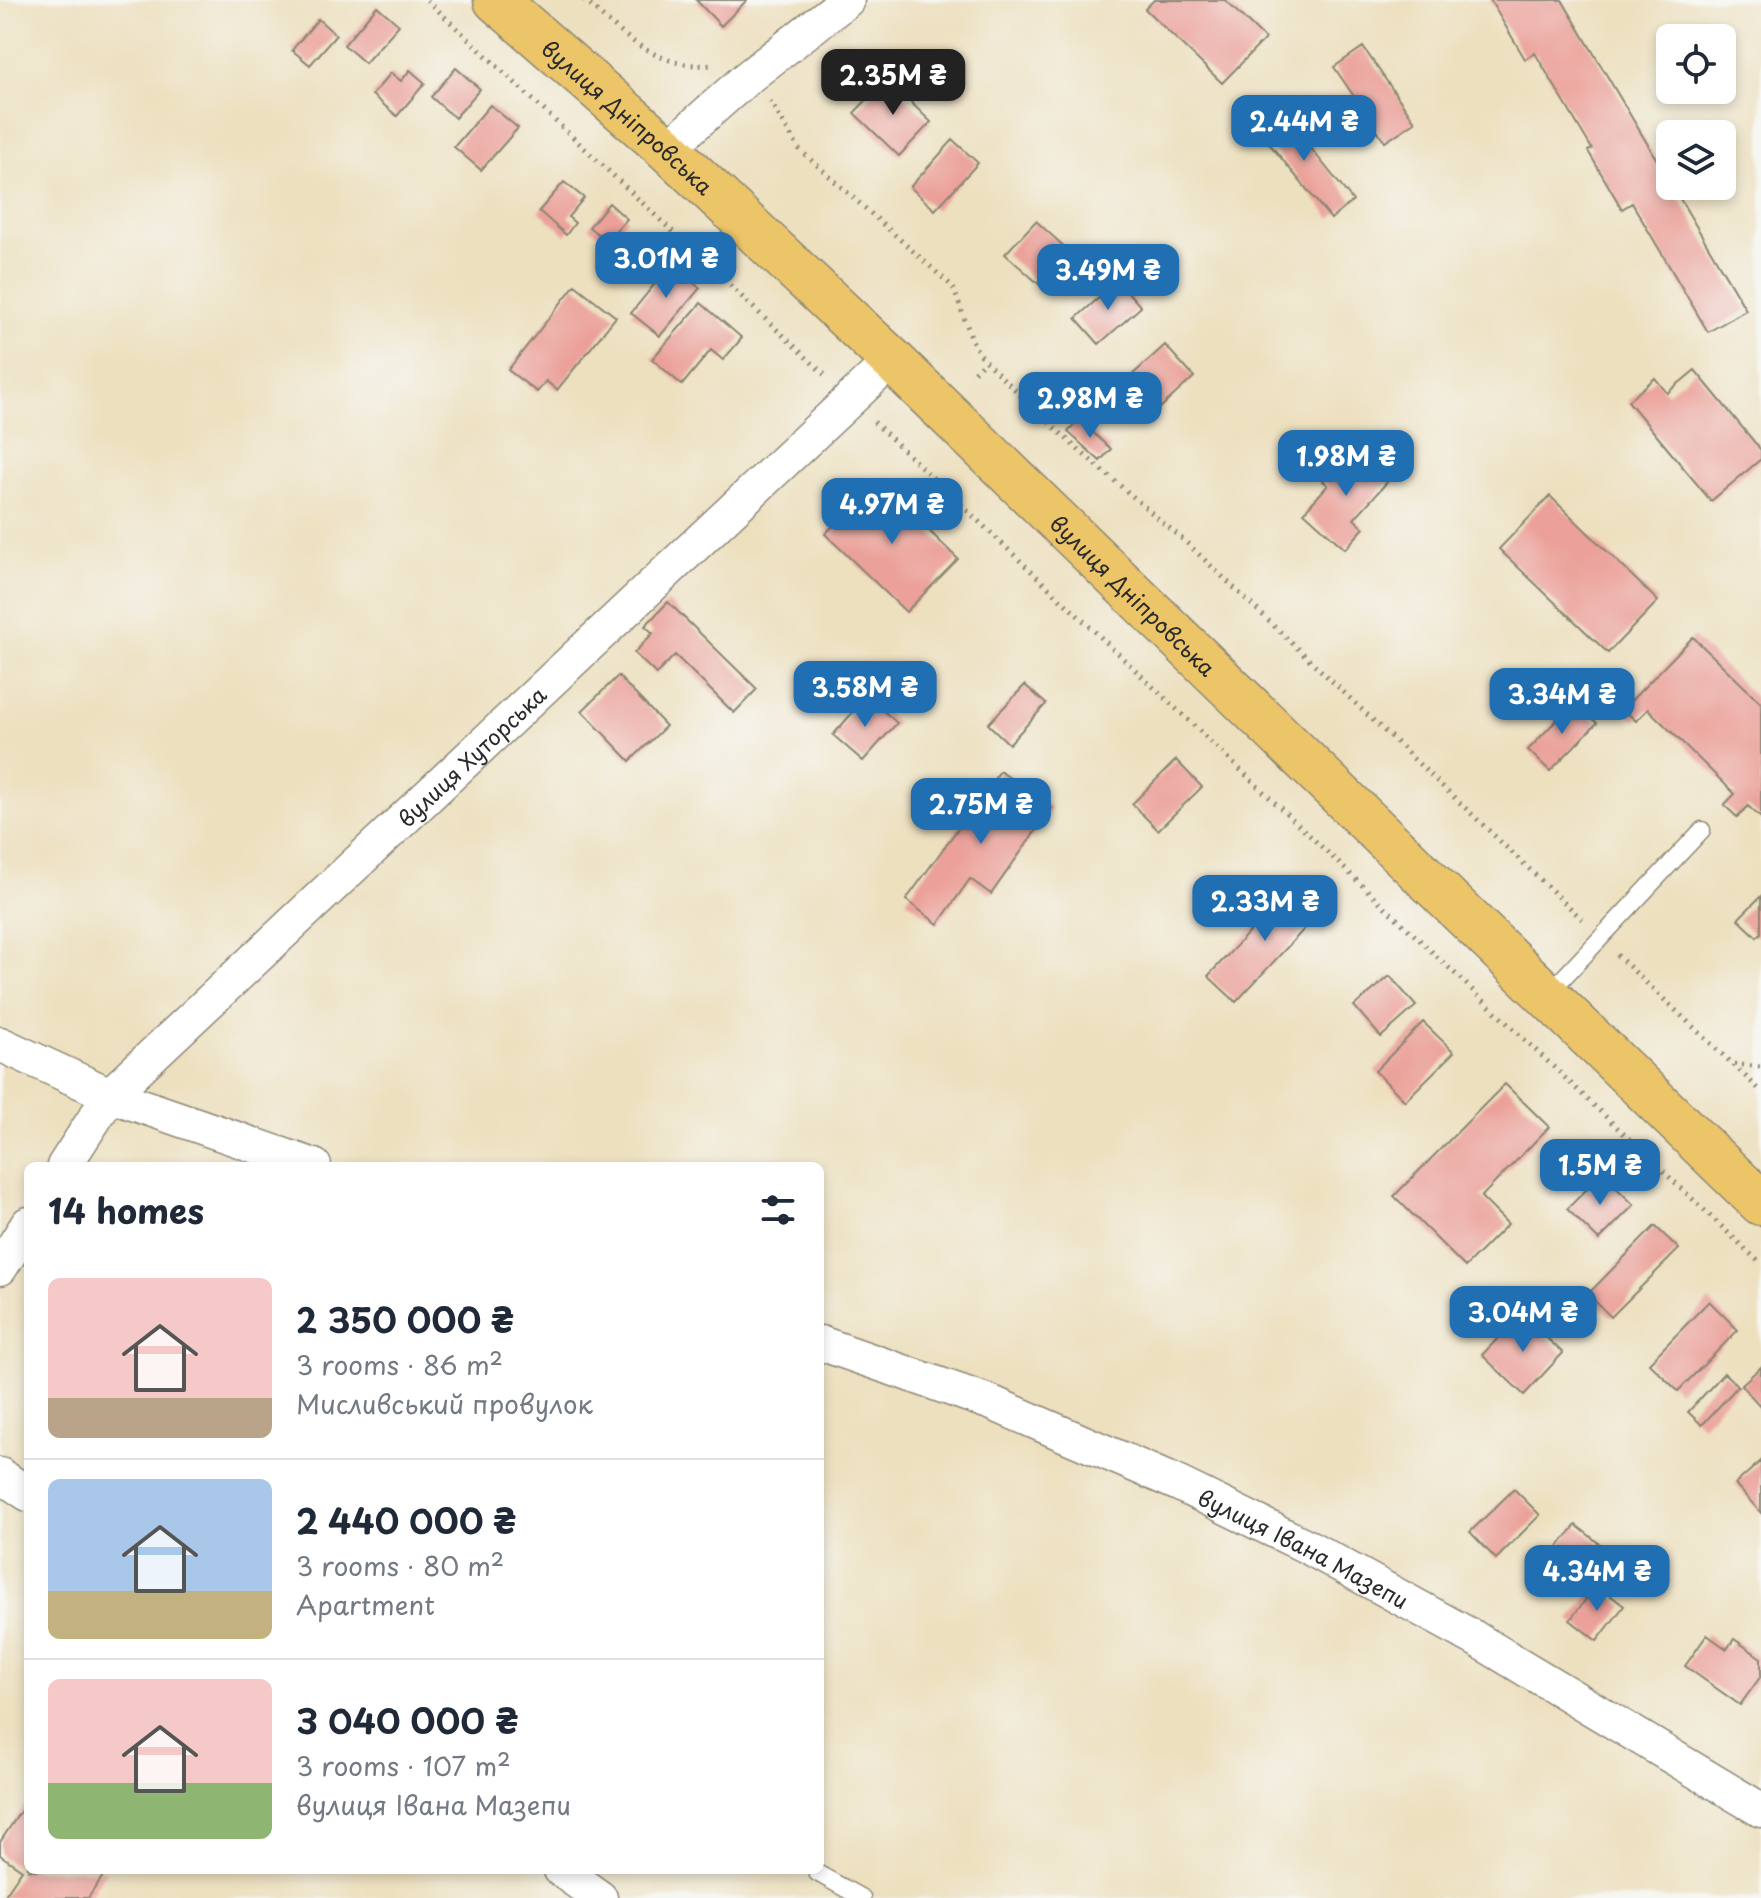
<!DOCTYPE html>
<html lang="en">
<head>
<meta charset="utf-8">
<style>
  :root { --surface:#fff; --page:#f2f2f3; --text:#1f2937; --muted:#747a83; --line:#e0e1e3; --accent:#1f6fb2 }
  body { margin:0; font-family:"Playpen Sans",sans-serif; background:var(--page); color:var(--text); height:100vh; display:flex; flex-direction:column; font-size:30px; white-space:nowrap }
  * { box-sizing:border-box; margin:0 }
  p { font-size:26px; color:var(--muted) }
  .icon { flex:none; width:44px; height:44px; fill:none; stroke:currentColor; stroke-width:2; stroke-linecap:round; stroke-linejoin:round }
  .map { position:relative; flex:1; overflow:hidden }
  .sheet { position:absolute; left:24px; top:1162px; width:800px; height:712px; display:flex; flex-direction:column; background:var(--surface); border-radius:12px; box-shadow:0 4px 12px #0003 }
  .sheet>* { flex:none }
  .buttons { position:absolute; left:1656px; top:24px; display:grid; gap:16px }
  .buttons a { display:grid; place-items:center; width:80px; height:80px; border-radius:12px; background:var(--surface); box-shadow:0 4px 12px #0003; font-size:40px }
  .price { position:absolute; translate:-50% -68px; padding:0 18px; border-radius:16px; background:var(--accent); color:#fff; font-size:26px; line-height:52px; filter:drop-shadow(0 2px 4px #0008) }
  .price::after { content:''; position:absolute; left:50%; top:48px; width:24px; height:18px; margin-left:-12px; background:inherit; clip-path:polygon(0 0,100% 0,50% 100%) }
  .price.current { background:#222; color:#fff }
  ul { padding:0; list-style:none }
  li { display:flex; align-items:center; gap:24px; height:200px; padding:0 24px }
  li+li { border-top:2px solid var(--line) }
  li span { display:grid; place-items:center; flex:none; width:224px; height:160px; border-radius:12px; color:#555 }
  li>.icon { margin-inline-start:auto }
  span .icon { width:96px; height:96px; fill:#fffc; stroke-width:1 }
  li b { font-size:34px }
  h2 { display:flex; justify-content:space-between; align-items:center; height:96px; padding:0 24px; font-size:34px }
  .map>svg:first-child { display:block }
  .building { fill:#eba19a }
  .lines { fill:none; stroke-linecap:round; stroke-linejoin:round }
  .service-casing { stroke:#8c8675; stroke-width:19 }
  .minor-casing { stroke:#8c8675; stroke-width:37 }
  .trunk-casing { stroke:#8c8675; stroke-width:47 }
  .path { stroke:#8c8675; stroke-width:5; stroke-dasharray:2 6; stroke-linecap:butt }
  .service { stroke:#fff; stroke-width:16 }
  .minor { stroke:#fff; stroke-width:34 }
  .trunk { stroke:#edc569; stroke-width:44 }
  .labels { text-anchor:middle; dominant-baseline:central; stroke-width:6; stroke-linejoin:round; paint-order:stroke }
  .street-label { font-size:22px; fill:#2b2b2b; stroke:#f6f6f2 }
</style>
</head>
<body>
<div class="map">
<svg width="1761" height="1898" viewBox="0 0 1761 1898">
  <rect width="100%" height="100%" fill="#f6f6f2"/>
  <filter id="ink" filterUnits="userSpaceOnUse"><feTurbulence type="fractalNoise" baseFrequency=".0125" numOctaves="2"/><feDisplacementMap in="SourceGraphic" scale="16" xChannelSelector="R" yChannelSelector="G"/><feConvolveMatrix kernelMatrix="1 2 1 2 8 2 1 2 1" color-interpolation-filters="sRGB"/></filter>
  <filter id="wash" filterUnits="userSpaceOnUse"><feTurbulence type="fractalNoise" baseFrequency=".006" numOctaves="4" result="noise"/><feDisplacementMap in="SourceGraphic" scale="32" xChannelSelector="R" yChannelSelector="G"/><feGaussianBlur stdDeviation="1.8" result="paint"/><feColorMatrix in="noise" values="0 0 0 0 0 0 0 0 0 0 0 0 0 0 0 0 0 1.4 0 .05"/><feComposite in="paint" operator="in"/></filter>
  <g filter="url(#wash)">
    <rect width="100%" height="100%" fill="#ede0bf"/>
    <g id="blocks">
      <!-- building -->
      <path class="building" d="M696 0H747L721 26Z
        M1154 0H1225L1265 39 1222 83 1145 9Z
        M1490 0H1562L1746 310 1708 332 1632 203 1622 209 1588 151 1592 149 1535 53 1525 59Z
        M377 6 399 25 365 63 344 45Z
        M318 19 336 35 310 65 292 50Z
        M1363 47 1415 122 1385 142 1334 67Z
        M456 68 480 89 455 118 431 97Z
        M410 70 425 83 397 116 372 95 391 73 401 81Z
        M887 79 931 122 899 156 854 113Z
        M490 105 518 128 481 170 454 147Z
        M1278 107 1353 201 1331 219 1255 126Z
        M953 140 978 163 935 210 910 187Z
        M564 182 584 198 568 217 575 223 566 235 539 211Z
        M609 203 627 219 607 241 589 227Z
        M1036 221 1080 261 1050 294 1005 254Z
        M671 264 700 288 660 336 631 313Z
        M1118 281 1141 307 1099 344 1076 318Z
        M575 285 616 317 557 390 546 381 537 392 508 370Z
        M701 303 742 338 723 360 711 350 682 385 652 359Z
        M1165 345 1194 377 1160 408 1131 376Z
        M1695 370 1761 450V459L1711 501 1628 401 1655 378 1667 393Z
        M1079 420 1111 449 1100 461 1068 432Z
        M1352 449 1388 481 1354 519 1364 528 1345 549 1304 512 1328 485 1323 481Z
        M878 481 958 559 906 612 825 534Z
        M1550 496 1658 601 1608 653 1499 549Z
        M668 602 757 689 734 713 675 655 656 674 634 653 653 633 645 626Z
        M1693 637 1761 703V818L1748 806 1737 817 1724 805 1735 794 1648 709 1636 721 1623 709Z
        M618 676 666 726 630 761 582 711Z
        M1025 685 1046 704 1009 744 988 724Z
        M867 696 897 723 863 761 833 735Z
        M1574 702 1597 723 1550 771 1528 750Z
        M1176 760 1202 787 1158 830 1132 804Z
        M1000 771 1052 808 991 894 970 879 938 924 906 900Z
        M1294 884 1322 910 1236 1002 1208 976Z
        M1761 896V933L1757 937 1738 919Z
        M1390 976 1416 1006 1381 1037 1354 1006Z
        M1423 1022 1454 1052 1405 1101 1375 1071Z
        M1505 1084 1549 1127 1481 1197 1508 1224 1465 1267 1394 1196Z
        M1602 1174 1634 1205 1599 1240 1567 1209Z
        M1655 1226 1679 1249 1611 1317 1588 1294Z
        M1709 1301 1738 1330 1678 1391 1649 1363Z
        M1521 1314 1563 1353 1524 1395 1482 1355Z
        M1761 1367V1407L1741 1385Z
        M1724 1373 1738 1386 1702 1425 1688 1412Z
        M1761 1461V1513L1735 1484Z
        M1514 1489 1540 1515 1496 1559 1470 1532Z
        M1576 1525 1601 1545 1563 1594 1537 1574Z
        M1597 1585 1624 1606 1597 1641 1570 1620Z
        M1707 1635 1727 1649 1734 1639 1761 1658V1676L1740 1705 1685 1666Z
        M28 1800V1870H107L88 1898H3L22 1870 0 1855V1842Z"/>
    </g>
  </g>
  <g filter="url(#ink)">
    <use href="#blocks" fill-opacity="0" stroke="#8c8675" stroke-width="2"/>
    <g class="lines">
      <defs>
        <path id="service" d="M1549 993 1702 830
          M817 1873 862 1898"/>
        <g id="minor">
          <path d="M667 149 747 78 847 0"/>
          <path d="M0 1044 110 1095 314 1166"/>
          <path id="s1" d="M64 1166 110 1095 892 360"/>
          <path d="M0 1268 28 1224"/>
          <path id="s2" d="M820 1343 992 1403 1179 1484 1310 1548 1476 1639 1761 1810"/>
          <path d="M0 1475 28 1494"/>
          <path d="M561 1870 600 1898"/>
        </g>
        <g id="trunk">
          <path id="s3" d="M496 0 667 149 892 360 1761 1203"/>
        </g>
      </defs>
      <!-- service casing -->
      <use href="#service" class="service-casing"/>
      <!-- minor casing -->
      <use href="#minor" class="minor-casing"/>
      <!-- trunk casing -->
      <use href="#trunk" class="trunk-casing"/>
      <!-- path -->
      <path class="path" d="M427 0 826 376
        M584 0C621 33 656 69 710 65
        M770 101 799 149 953 287 974 345 985 361 1074 446 1188 544 1585 922
        M974 372 985 361
        M874 422 1761 1264
        M1617 955 1761 1091
        M1734 1064 1761 1067"/>
      <!-- service -->
      <use href="#service" class="service"/>
      <!-- minor -->
      <use href="#minor" class="minor"/>
      <!-- trunk -->
      <use href="#trunk" class="trunk"/>
    </g>
  </g>
  <g class="labels">
    <!-- street labels -->
    <g class="street-label">
      <text stroke="none"><textPath href="#s3" startOffset="176">вулиця Дніпровська</textPath></text>
      <text stroke="none"><textPath href="#s3" startOffset="872">вулиця Дніпровська</textPath></text>
      <text stroke="none"><textPath href="#s1" startOffset="580">вулиця Хуторська</textPath></text>
      <text stroke="none"><textPath href="#s2" startOffset="526">вулиця Івана Мазепи</textPath></text>
    </g>
  </g>
</svg>
<div class="buttons">
<a><svg class="icon" aria-label="locate" viewBox="0 0 24 24"><circle cx="12" cy="12" r="6"/><path d="M12 2v4M12 18v4M2 12h4M18 12h4"/></svg></a>
<a><svg class="icon" aria-label="layers" viewBox="0 0 24 24"><path d="M12 4l9 5-9 5-9-5zM3 14l9 5 9-5"/></svg></a>
</div>
<b class="price current" style="left:893px;top:117px">2.35M ₴</b>
<b class="price" style="left:1304px;top:163px">2.44M ₴</b>
<b class="price" style="left:666px;top:300px">3.01M ₴</b>
<b class="price" style="left:1108px;top:312px">3.49M ₴</b>
<b class="price" style="left:1090px;top:440px">2.98M ₴</b>
<b class="price" style="left:1346px;top:498px">1.98M ₴</b>
<b class="price" style="left:892px;top:546px">4.97M ₴</b>
<b class="price" style="left:865px;top:729px">3.58M ₴</b>
<b class="price" style="left:1562px;top:736px">3.34M ₴</b>
<b class="price" style="left:981px;top:846px">2.75M ₴</b>
<b class="price" style="left:1265px;top:943px">2.33M ₴</b>
<b class="price" style="left:1600px;top:1207px">1.5M ₴</b>
<b class="price" style="left:1523px;top:1354px">3.04M ₴</b>
<b class="price" style="left:1597px;top:1613px">4.34M ₴</b>
<section class="sheet">
<h2>14 homes<svg class="icon" aria-label="filters" viewBox="0 0 24 24"><path d="M4 7h16M4 17h16"/><circle cx="9" cy="7" r="2"/><circle cx="15" cy="17" r="2"/></svg></h2>
<ul>
<li><span style="background:linear-gradient(#f6c9c9 75%,#b9a48a 0)"><svg class="icon" aria-label="home" viewBox="0 0 24 24"><path d="M3 11l9-7 9 7M6 9v11h12V9"/></svg></span><div><b>2 350 000 ₴</b><p>3 rooms · 86 m²</p><p>Мисливський провулок</p></div></li>
<li><span style="background:linear-gradient(#a9c7e8 70%,#c2b280 0)"><svg class="icon" aria-label="home" viewBox="0 0 24 24"><path d="M3 11l9-7 9 7M6 9v11h12V9"/></svg></span><div><b>2 440 000 ₴</b><p>3 rooms · 80 m²</p><p>Apartment</p></div></li>
<li><span style="background:linear-gradient(#f6c9c9 65%,#8fb573 0)"><svg class="icon" aria-label="home" viewBox="0 0 24 24"><path d="M3 11l9-7 9 7M6 9v11h12V9"/></svg></span><div><b>3 040 000 ₴</b><p>3 rooms · 107 m²</p><p>вулиця Івана Мазепи</p></div></li>
</ul>
</section>
</div>
</body>
</html>
